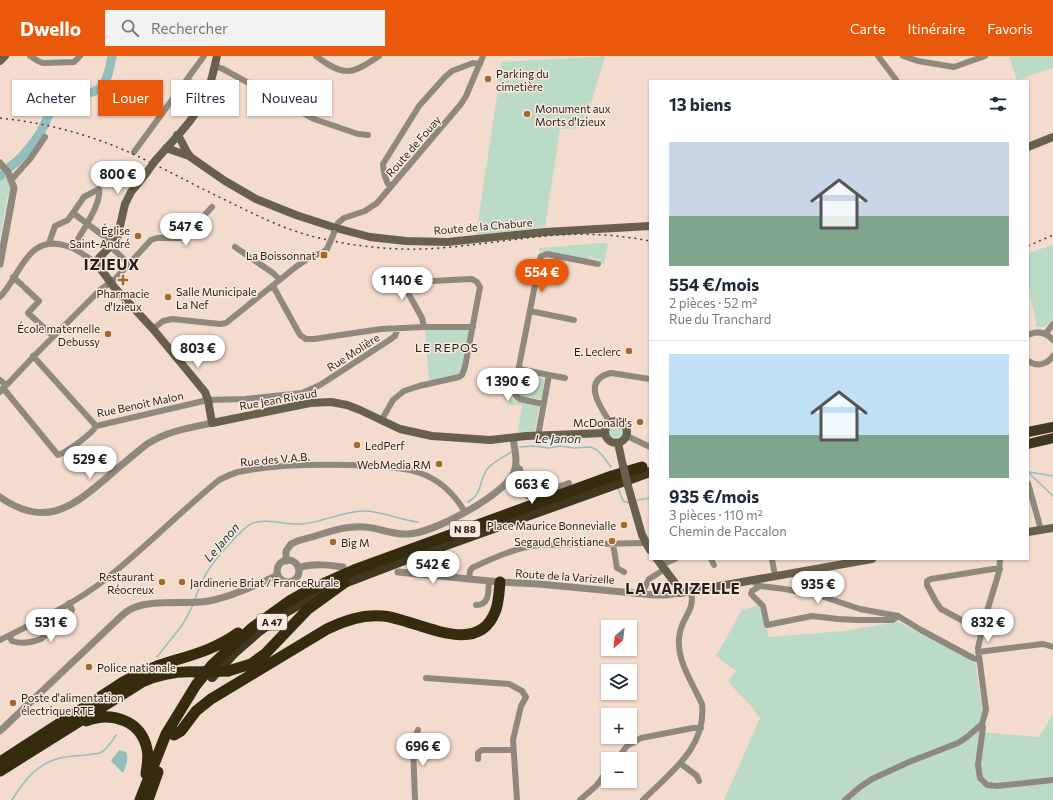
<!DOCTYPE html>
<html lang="fr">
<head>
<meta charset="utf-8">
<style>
  :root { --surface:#fff; --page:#f2f2f3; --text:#1f2937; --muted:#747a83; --line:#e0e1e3; --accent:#ea580c }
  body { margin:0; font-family:Commissioner,sans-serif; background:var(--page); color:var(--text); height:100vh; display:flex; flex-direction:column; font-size:15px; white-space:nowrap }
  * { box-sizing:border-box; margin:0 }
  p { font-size:13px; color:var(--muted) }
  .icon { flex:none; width:22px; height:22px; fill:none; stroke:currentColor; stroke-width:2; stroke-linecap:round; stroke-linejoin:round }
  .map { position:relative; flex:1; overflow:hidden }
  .drawer { position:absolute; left:649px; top:24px; width:380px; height:480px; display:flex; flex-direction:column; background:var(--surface); border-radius:0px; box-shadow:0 1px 3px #0004 }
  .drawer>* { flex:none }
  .hud { position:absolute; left:12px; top:24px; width:380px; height:36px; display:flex; gap:8px }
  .needle { width:26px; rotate:208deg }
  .buttons { position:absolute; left:601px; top:564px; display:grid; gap:8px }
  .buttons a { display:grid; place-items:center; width:36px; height:36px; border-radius:0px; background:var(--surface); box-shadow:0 1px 3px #0004; font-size:20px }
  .price { position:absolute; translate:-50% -34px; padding:0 9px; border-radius:14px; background:#fff; color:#222; font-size:13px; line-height:26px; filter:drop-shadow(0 1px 2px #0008) }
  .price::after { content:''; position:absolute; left:50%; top:24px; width:12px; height:9px; margin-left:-6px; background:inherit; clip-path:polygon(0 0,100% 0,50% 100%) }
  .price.on { background:var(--accent); color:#fff }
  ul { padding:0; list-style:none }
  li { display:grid; align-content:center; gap:8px; height:212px; padding:0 20px }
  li+li { border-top:1px solid var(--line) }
  li span { display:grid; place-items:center; height:124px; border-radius:0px; color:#555 }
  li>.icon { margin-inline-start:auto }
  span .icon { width:72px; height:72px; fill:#fffc; stroke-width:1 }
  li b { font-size:17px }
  h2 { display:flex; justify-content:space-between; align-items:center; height:48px; padding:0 20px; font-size:17px }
  .chip { padding:0 14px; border-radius:0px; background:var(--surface); box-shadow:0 1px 3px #0004; font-size:14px; line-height:36px }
  .chip.on { background:var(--accent); color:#fff }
  header { display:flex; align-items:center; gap:24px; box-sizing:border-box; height:56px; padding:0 20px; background:var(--accent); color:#fff }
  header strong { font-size:19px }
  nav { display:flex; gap:22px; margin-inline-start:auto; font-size:14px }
  .search { width:280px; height:36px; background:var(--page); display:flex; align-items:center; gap:10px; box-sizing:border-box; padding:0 14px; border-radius:0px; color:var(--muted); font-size:15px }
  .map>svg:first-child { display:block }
  .green { fill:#bcdbc7 }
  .water { fill:#93bdbe }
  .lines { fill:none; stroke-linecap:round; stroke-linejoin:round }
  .stream { stroke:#93bdbe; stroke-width:1.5 }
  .river { stroke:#93bdbe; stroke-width:9 }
  .minor { stroke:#8e897c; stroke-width:6 }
  .tertiary { stroke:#8e897c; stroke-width:7 }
  .secondary { stroke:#67604d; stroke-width:8 }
  .trunk { stroke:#40381e; stroke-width:10 }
  .motorway { stroke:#352c10; stroke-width:11 }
  .rail { stroke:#473c35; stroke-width:1.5; stroke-dasharray:2 4; stroke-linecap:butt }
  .minor-bridge { stroke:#8e897c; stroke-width:6 }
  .secondary-bridge { stroke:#67604d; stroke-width:8 }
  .motorway-bridge { stroke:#352c10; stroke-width:11 }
  .poi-dot { fill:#a26928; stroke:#fce9de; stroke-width:1.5 }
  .labels { text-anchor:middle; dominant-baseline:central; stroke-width:3; stroke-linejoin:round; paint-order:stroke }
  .shield { fill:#fce9de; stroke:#665a53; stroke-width:1 }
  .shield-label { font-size:10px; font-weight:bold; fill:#261d18 }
  .poi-label { font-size:11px; fill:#261d18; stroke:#fce9de; text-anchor:end }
  .street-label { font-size:11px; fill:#261d18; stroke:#fce9de }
  .neighbourhood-label { font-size:12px; letter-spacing:1px; fill:#261d18; stroke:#fce9de }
  .water-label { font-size:12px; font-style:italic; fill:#0b3536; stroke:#fce9de }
  .district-label { font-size:15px; font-weight:bold; letter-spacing:1px; fill:#261d18; stroke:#fce9de }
</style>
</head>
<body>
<header>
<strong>Dwello</strong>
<div class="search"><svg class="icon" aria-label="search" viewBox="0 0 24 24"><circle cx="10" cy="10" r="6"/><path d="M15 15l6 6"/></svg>Rechercher</div>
<nav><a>Carte</a><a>Itinéraire</a><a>Favoris</a></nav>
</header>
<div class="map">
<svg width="1053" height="744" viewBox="0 0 1053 744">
  <rect width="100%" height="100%" fill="#f3dbcd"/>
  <!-- green -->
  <path class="green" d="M605 0 584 72 560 73 545 171 476 179 502 6Z
    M1009 0H1053V11L1017 25Z
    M0 112C7 120 11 128 10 139L8 138 0 180Z
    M601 187H608L604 208 600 207V204L589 201 588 205 539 195V192Z
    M1053 189V263L1045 271H1037L1028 230V197Z
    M466 273 469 276 462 314 459 318 429 325 425 274Z
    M522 318 545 323 542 341 540 343 519 340 517 338 520 319Z
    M509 343 539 350 535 375 518 376 522 349H508Z
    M608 376a8 8 0 1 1 16 0a8 8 0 1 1-16 0Z
    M759 549 769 581 843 575 898 566 975 605 983 656 979 676 1039 681 1053 658V744H724L760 662 751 650 728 626 736 615 716 600 742 554Z"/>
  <!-- water -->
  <path class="water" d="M119 694 126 696C129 702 126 711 123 717L111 705Z"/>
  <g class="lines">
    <!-- stream -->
    <path class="stream" d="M520 391 533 390 549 392 560 390 573 392 591 391 597 394 602 399 611 411
      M1028 416 1053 440
      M1029 416 1053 420
      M618 432 623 445 629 447
      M637 444 650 442
      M468 446C484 437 478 424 488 412 495 405 503 401 512 396
      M195 543C198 535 201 526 206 518 211 508 243 470 253 467 269 462 285 469 301 468 322 467 342 455 364 455 382 455 400 464 418 466
      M157 601 183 568 193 549
      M12 744C24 725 36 708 60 702 73 699 86 700 100 697 108 693 111 686 116 679"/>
    <!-- river -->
    <path class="river" d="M68 43C102 33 105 38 112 0
      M10 111C21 103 30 92 38 80 46 69 48 53 61 46
      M0 120 1 119"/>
    <!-- minor -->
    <path class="minor" d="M30 0 38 5 43 7 74 6 80 0
      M316 0C344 21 351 19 379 0
      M878 0 897 25
      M903 0 918 5 954 11 985 0
      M215 10 223 13 314 63 358 78 368 79
      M187 24 207 36
      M134 96 204 0
      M12 123 30 103 45 81
      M390 131C386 126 383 115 383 108L419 50 445 21 452 15 473 7 480 8
      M73 157 113 187
      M334 176 338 167 344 162 365 155 377 147 461 48 466 40 483 0
      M49 187 55 170 68 164 84 141 99 133C102 148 80 178 73 192
      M110 190 129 208
      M235 191 273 217 280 224
      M396 215 422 262 424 271
      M13 221 22 229
      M273 230 300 279 306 283H314L381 273 424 271H473
      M25 232 39 245 28 257 53 280
      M0 241C21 219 27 177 67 190 73 192 79 195 84 199 89 201 92 206 97 207
      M530 255 574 264
      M153 273 163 265 172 263 220 268 226 267 297 210 312 200 322 197 327 193
      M1046 277 1053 268
      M1028 279C1038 274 1046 276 1053 284
      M33 300 96 370 208 344 245 343 302 337 320 329 388 285 395 280 398 272
      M1028 305C1037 311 1047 309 1053 300
      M519 313 549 319 538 380
      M549 319 565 322
      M0 324 6 329
      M3 332 58 399C67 396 92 378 96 370
      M0 336 36 298 100 234 115 223 151 184 157 182H183L212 151
      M543 348 520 343 517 341 514 336 540 203 541 200 547 198 598 208
      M381 365 393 344 404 335 419 330 459 321 462 319 465 311 480 231 477 226 472 223 411 226 404 228
      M610 366C600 351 581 324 611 317L650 323
      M627 380 650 391
      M516 410 520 413 525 436 528 440H533L569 427
      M1028 427 1041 474
      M613 488 617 512 624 516
      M711 503 714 509
      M772 503 775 520
      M661 509 675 503
      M469 523 470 515 472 512C493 502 517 491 540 489L645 487
      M754 524 755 527 760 530 785 533 821 540 860 553 898 560 921 574 973 602 979 604
      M760 530 752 535 751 538 763 550 767 569 812 560 838 563 858 564H893L898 560
      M642 537 649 523 662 515
      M476 549C490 549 488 536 489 525
      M984 565 965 566 941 553 936 546 927 529V525L931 523 993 513H1000
      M9 580 12 585C21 588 33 586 41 583L70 558 72 554 69 547
      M0 584C36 566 74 548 106 523 145 492 180 456 219 424 225 421 231 418 238 416 280 407 332 408 375 410 390 411 406 412 420 417 440 424 455 439 465 456
      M978 596 1043 588 1053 591
      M426 622 509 628 522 635 526 641 521 650 513 684 517 744
      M982 668 983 671 978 709 980 722 987 729 997 730 1053 724
      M478 703V697L482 694H513
      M617 703 627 690 641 682 693 672H701
      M680 707 697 720 699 725
      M415 744 413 689 415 680 418 674
      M580 744 596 730 608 714
      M643 744C670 717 707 691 702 648 692 625 674 602 680 576 684 558 695 555 691 535
      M845 744 860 731 872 723 909 706 958 687 967 681 982 668 986 654 978 592 984 565 999 516 1000 503"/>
    <!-- tertiary -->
    <path class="tertiary" d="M0 107 8 116 14 132 0 208
      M0 441C43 471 69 454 104 424 118 412 132 400 147 388 168 375 188 372 212 367
      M277 515a11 11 0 1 1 22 0a11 11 0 1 1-22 0Z
      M286 505V495L291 488C298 484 305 483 312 481 329 476 347 469 365 471 379 472 393 479 407 478 432 478 499 441 512 420 519 407 515 396 513 382
      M298 512C313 507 329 509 343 511
      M398 516 500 526 539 528 654 539H665L680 537
      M0 675 116 565C121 560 126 555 133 552 154 543 186 549 209 545 233 540 256 529 278 519"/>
    <!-- secondary -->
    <path class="secondary" d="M0 5 5 0
      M177 79C183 85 184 94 190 100
      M1028 91 1053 81
      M166 92 189 100 225 125 256 143 296 159 336 172 370 181 406 185 447 186 545 176 650 170
      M155 105C173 84 197 62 207 36 212 25 214 12 217 0
      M147 116 131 136 125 148 117 183 99 202 97 208 114 231 153 273 205 336 208 344 212 367 310 347 331 346 347 349 360 354 400 373 432 380 490 384 526 380 605 377
      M605 376a11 11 0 1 1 22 0a11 11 0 1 1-22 0Z
      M618 387 623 410
      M628 430 642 479 650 494
      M1028 476 1053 472
      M657 503 678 531 680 537 872 503"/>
    <!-- trunk -->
    <path class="trunk" d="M1028 376 1053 371
      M1028 388 1053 382
      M212 621 234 597 258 576 286 556 314 540 344 527 404 504 650 416"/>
    <!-- motorway -->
    <path class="motorway" d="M228 615 251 608 265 598 308 553 344 527
      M86 665C111 655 141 664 147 693 149 701 147 710 146 718
      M174 679 181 675 196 655 211 643 327 573C345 564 363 558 383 560 416 563 477 603 495 556 499 547 499 536 500 526
      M0 706 123 626C134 620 145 615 157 610 187 600 211 596 238 577
      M0 715 142 626C160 618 177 615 196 616
      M140 744 166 678 196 629 212 609 252 572 291 544 309 534 354 514 612 420 642 411
      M148 744 158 716"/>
    <!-- rail -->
    <path class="rail" d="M0 62C38 66 76 75 112 89 147 103 184 124 219 141 252 157 284 174 319 182 353 190 389 194 424 193 469 191 514 182 559 179 589 177 620 179 650 185
      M1028 190 1053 179"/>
    <!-- minor-bridge -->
    <path class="minor-bridge" d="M327 193 334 177"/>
    <!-- secondary-bridge -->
    <path class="secondary-bridge" d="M147 116 155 105
      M623 410 628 430"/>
    <!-- motorway-bridge -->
    <path class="motorway-bridge" d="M196 616 228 615"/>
  </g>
  <!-- markers -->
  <g class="poi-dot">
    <circle cx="488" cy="23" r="4"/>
    <circle cx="527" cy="58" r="4"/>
    <circle cx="138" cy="180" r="4"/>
    <rect x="320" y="195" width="8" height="8" rx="2"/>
    <path d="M121 218h4v4h4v4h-4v4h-4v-4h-4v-4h4z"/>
    <circle cx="168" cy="241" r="4"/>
    <circle cx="108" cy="278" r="4"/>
    <circle cx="629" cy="295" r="4"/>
    <circle cx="640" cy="366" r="4"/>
    <circle cx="357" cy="389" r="4"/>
    <circle cx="439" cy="408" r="4"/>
    <circle cx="624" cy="469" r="4"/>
    <circle cx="612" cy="485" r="4"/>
    <circle cx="333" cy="486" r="4"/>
    <circle cx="162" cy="526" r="4"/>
    <circle cx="182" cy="526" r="4"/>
    <circle cx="89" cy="611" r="4"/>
    <circle cx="13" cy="647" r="4"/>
  </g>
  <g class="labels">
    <!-- shield labels -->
    <g class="shield">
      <rect x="450" y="465" width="30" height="16" rx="3"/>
      <rect x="257" y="558" width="30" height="16" rx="3"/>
    </g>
    <g class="shield-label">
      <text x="465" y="473">N 88</text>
      <text x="272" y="566">A 47</text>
    </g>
    <!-- poi labels -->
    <g class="poi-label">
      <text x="496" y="17" text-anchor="start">Parking du<tspan x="496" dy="13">cimetière</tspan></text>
      <text x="535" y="52" text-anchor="start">Monument aux<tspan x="535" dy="13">Morts d'Izieux</tspan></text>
      <text x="130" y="174">Église<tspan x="130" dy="13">Saint-André</tspan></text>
      <text x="316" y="199">La Boissonnat</text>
      <text x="176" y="235" text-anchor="start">Salle Municipale<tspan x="176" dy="13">La Nef</tspan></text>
      <text x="123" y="237" text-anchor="middle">Pharmacie<tspan x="123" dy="13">d'Izieux</tspan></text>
      <text x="100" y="272">École maternelle<tspan x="100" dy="13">Debussy</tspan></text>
      <text x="621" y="295">E. Leclerc</text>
      <text x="632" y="366">McDonald's</text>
      <text x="365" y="389" text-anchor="start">LedPerf</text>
      <text x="431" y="408">WebMedia RM</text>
      <text x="616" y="469">Place Maurice Bonnevialle</text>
      <text x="604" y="485">Segaud Christiane</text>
      <text x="341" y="486" text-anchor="start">Big M</text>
      <text x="154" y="520">Restaurant<tspan x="154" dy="13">Réocreux</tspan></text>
      <text x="190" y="526" text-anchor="start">Jardinerie Briat / FranceRurale</text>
      <text x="97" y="611" text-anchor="start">Police nationale</text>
      <text x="21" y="641" text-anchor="start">Poste d'alimentation<tspan x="21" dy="13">électrique RTE</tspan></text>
    </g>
    <!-- street labels -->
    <g class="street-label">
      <text transform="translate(413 90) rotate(-49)">Route de Fouay</text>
      <text transform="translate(483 170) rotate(-5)">Route de la Chabure</text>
      <text transform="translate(353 296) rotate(-33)">Rue Molière</text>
      <text transform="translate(278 343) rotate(-10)">Rue Jean Rivaud</text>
      <text transform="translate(140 348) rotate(-12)">Rue Benoit Malon</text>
      <text transform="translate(275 403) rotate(-5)">Rue des V.A.B.</text>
      <text transform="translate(565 520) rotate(4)">Route de la Varizelle</text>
    </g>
    <!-- neighbourhood labels -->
    <g class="neighbourhood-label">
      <text x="447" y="291">LE REPOS</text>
    </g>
    <!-- water labels -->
    <g class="water-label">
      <text x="558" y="382">Le Janon</text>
      <text transform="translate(221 486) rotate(-49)">Le Janon</text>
    </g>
    <!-- district labels -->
    <g class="district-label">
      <text x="112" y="208">IZIEUX</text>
      <text x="683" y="532">LA VARIZELLE</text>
    </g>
  </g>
</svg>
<div class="buttons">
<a><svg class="needle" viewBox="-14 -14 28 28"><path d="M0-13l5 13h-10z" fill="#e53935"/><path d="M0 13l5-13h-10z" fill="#747a83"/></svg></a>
<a><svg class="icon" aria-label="layers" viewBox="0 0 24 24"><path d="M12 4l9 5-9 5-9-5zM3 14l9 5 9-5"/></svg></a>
<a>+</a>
<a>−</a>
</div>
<b class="price" style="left:118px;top:139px">800 €</b>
<b class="price" style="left:186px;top:191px">547 €</b>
<b class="price on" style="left:542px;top:237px">554 €</b>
<b class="price" style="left:402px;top:245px">1 140 €</b>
<b class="price" style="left:198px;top:313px">803 €</b>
<b class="price" style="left:508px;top:346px">1 390 €</b>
<b class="price" style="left:90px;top:424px">529 €</b>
<b class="price" style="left:532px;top:449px">663 €</b>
<b class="price" style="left:433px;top:529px">542 €</b>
<b class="price" style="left:818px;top:549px">935 €</b>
<b class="price" style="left:51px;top:587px">531 €</b>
<b class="price" style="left:988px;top:587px">832 €</b>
<b class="price" style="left:423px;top:711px">696 €</b>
<div class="hud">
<a class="chip">Acheter</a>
<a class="chip on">Louer</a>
<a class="chip">Filtres</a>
<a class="chip">Nouveau</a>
</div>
<section class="drawer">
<h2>13 biens<svg class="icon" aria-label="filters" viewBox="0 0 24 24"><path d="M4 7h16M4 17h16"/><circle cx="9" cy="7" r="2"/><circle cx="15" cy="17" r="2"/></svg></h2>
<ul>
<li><span style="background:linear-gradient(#c9d6e8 60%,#7fa58c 0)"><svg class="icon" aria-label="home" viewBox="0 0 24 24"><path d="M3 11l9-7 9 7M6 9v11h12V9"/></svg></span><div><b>554 €/mois</b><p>2 pièces · 52 m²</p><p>Rue du Tranchard</p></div></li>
<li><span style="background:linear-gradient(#bfe0f5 65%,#7fa58c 0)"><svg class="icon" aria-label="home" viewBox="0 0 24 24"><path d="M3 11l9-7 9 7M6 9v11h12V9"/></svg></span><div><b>935 €/mois</b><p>3 pièces · 110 m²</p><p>Chemin de Paccalon</p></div></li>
</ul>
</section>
</div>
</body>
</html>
